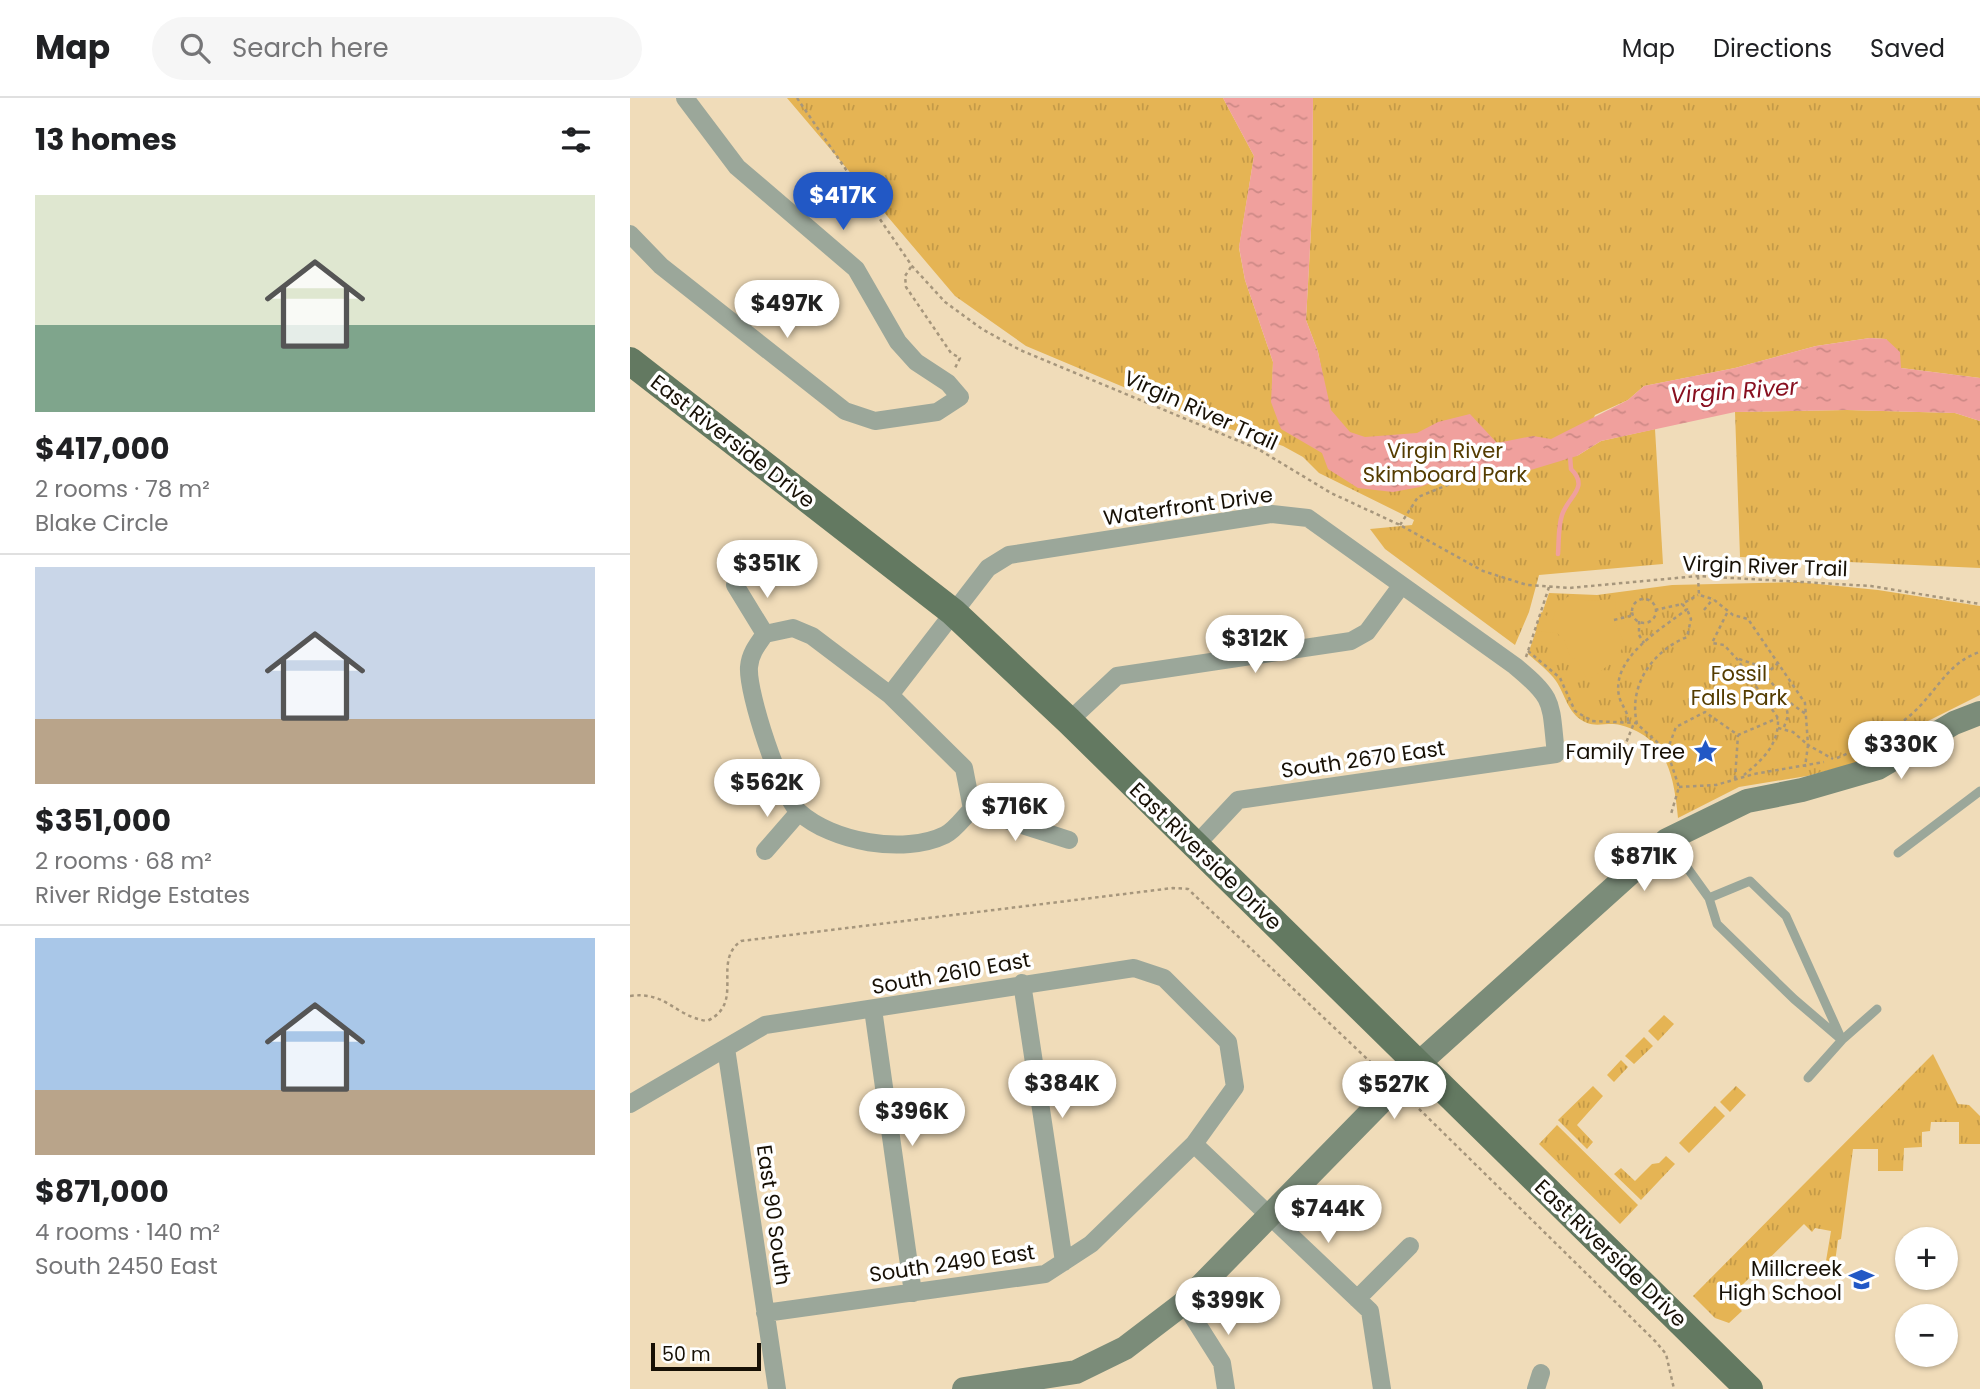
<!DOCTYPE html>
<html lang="en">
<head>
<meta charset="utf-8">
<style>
  :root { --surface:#fff; --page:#f6f6f6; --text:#202124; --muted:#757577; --line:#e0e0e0; --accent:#2258c5 }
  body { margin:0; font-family:Poppins,sans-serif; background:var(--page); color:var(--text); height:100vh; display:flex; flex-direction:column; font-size:26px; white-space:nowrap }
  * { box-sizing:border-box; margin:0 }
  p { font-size:23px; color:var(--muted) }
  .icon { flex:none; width:38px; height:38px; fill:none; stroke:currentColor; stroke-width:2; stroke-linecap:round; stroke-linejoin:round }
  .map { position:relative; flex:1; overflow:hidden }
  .panel { display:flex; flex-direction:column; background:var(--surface); width:630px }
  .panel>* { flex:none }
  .tools { position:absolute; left:1265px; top:1129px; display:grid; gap:14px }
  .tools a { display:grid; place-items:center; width:63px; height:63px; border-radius:50%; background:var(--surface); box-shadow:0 2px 5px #0004; font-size:35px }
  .scale { position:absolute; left:21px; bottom:18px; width:110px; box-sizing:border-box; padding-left:7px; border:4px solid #171005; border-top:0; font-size:19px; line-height:24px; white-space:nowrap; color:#171005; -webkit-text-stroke:5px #fff; paint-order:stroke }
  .price { position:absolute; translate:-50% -60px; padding:0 16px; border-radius:24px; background:#fff; color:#222; font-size:23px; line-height:46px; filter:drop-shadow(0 2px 4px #0008) }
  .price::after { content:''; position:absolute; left:50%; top:42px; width:21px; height:16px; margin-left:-10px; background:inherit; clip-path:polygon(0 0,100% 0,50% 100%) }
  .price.on { background:var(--accent); color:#fff }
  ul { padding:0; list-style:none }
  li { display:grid; align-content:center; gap:14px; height:371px; padding:0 35px }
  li+li { border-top:2px solid var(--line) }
  li span { display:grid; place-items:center; height:217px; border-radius:0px; color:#555 }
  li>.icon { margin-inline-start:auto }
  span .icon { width:126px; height:126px; fill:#fffc; stroke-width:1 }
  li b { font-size:30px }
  h2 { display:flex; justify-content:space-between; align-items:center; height:84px; padding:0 35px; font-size:30px }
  header { display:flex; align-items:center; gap:42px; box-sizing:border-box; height:98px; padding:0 35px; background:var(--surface); border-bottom:2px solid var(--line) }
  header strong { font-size:33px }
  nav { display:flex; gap:38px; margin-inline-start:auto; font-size:24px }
  .search { width:490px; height:63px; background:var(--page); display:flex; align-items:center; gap:18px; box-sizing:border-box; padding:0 24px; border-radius:38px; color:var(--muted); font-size:26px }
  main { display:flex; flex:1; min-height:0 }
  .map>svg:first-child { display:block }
  .grass { fill:url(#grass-tufts) }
  .pitch { fill:#e5b454 }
  .water { fill:url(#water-ripples) }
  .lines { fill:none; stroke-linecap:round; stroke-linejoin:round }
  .stream { stroke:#f0a09d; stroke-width:4.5 }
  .path { stroke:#a6967c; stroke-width:2.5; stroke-dasharray:3.5 3.5; stroke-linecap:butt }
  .lane { stroke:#9ba79a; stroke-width:9 }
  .street { stroke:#9ba79a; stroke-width:18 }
  .secondary { stroke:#7b8c79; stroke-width:24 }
  .primary { stroke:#637961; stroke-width:28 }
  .labels { text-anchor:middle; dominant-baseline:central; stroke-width:7; stroke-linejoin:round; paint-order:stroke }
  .street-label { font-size:21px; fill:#171005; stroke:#fff }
  .park-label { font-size:21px; fill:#543c01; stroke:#fff }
  .poi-label { font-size:21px; fill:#171005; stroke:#fff; text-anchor:end }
  .water-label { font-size:23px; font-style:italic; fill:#881020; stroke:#fff }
</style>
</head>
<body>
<header>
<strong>Map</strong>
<div class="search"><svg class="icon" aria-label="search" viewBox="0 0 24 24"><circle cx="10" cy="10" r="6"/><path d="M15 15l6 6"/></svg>Search here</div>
<nav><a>Map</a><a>Directions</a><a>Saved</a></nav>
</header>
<main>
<section class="panel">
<h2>13 homes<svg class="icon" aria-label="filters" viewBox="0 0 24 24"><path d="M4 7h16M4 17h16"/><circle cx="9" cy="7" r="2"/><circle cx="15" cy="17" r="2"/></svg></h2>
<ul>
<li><span style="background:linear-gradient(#dfe7d0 60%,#7fa58c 0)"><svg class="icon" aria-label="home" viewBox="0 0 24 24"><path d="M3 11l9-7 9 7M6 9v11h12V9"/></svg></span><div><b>$417,000</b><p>2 rooms · 78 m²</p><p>Blake Circle</p></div></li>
<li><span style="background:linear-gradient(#c9d6e8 70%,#b9a48a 0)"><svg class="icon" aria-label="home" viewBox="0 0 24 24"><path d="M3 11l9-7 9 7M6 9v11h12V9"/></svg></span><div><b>$351,000</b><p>2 rooms · 68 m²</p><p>River Ridge Estates</p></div></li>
<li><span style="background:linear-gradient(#a9c7e8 70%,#b9a48a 0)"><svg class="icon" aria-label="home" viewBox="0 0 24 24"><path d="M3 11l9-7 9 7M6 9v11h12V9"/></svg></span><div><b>$871,000</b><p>4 rooms · 140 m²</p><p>South 2450 East</p></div></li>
</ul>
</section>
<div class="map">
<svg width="1350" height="1291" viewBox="0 0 1350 1291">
  <defs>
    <pattern id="grass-tufts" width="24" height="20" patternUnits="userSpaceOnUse" patternTransform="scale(1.75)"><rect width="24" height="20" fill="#e5b454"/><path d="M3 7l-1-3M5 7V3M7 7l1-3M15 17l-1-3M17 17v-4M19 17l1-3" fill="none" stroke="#c49a48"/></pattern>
    <pattern id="water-ripples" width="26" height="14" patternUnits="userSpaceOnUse" patternTransform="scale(1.75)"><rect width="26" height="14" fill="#f0a09d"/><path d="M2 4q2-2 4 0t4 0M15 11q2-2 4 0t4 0" fill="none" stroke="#cd8986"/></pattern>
  </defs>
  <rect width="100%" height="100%" fill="#f0dcb9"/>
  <!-- grass -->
  <path class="grass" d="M157 0H593L624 58 609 150 615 182 643 264 642 296 694 285 688 254 676 222 682 113 683 0H1350V280L1271 270 1256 241 1240 240 1186 248 1105 270 1014 288 998 302 965 317 947 358 971 343 1025 331 1033 466 909 477 899 514 885 547 755 451 740 431 782 427 784 422 689 375 673 359 653 348 572 322 396 248 325 198Z
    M1217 312 1325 315 1350 323V470L1110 459 1105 314Z
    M1168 484 1248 492 1350 508V597L1294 625 1230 664 1177 678 1109 689 1048 720C1044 678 1037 639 990 627 980 624 967 629 957 625 938 617 936 598 926 583 919 573 907 564 898 556L919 495 967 497 1042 487Z
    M1034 917 1044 926 1028 943 1018 933Z
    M1014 939 1023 948 1004 966 995 958Z
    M1303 956 1328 1006 1339 1007 1350 1018V1046H1329V1024H1301L1300 1033 1292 1034V1049L1274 1050 1273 1073H1248V1051H1223L1211 1141 1208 1142 1205 1164 1196 1163 1201 1133 1185 1130 1182 1134 1174 1126 1099 1200 1112 1213 1099 1225 1085 1220 1063 1198Z
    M991 962 998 969 984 984 977 977Z
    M963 988 973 998 947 1027 963 1044 957 1051 928 1022Z
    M1106 988 1116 997 1100 1014 1090 1004Z
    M1085 1008 1095 1018 1059 1055 1049 1045Z
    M927 1027 1008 1107 990 1126 909 1046Z
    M1036 1058 1045 1066 1011 1102 984 1076 991 1070 1005 1083 1022 1066 1029 1065Z"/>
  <!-- pitch -->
  <path class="pitch" d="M937 499 959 503 983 501 986 504 984 522 995 547 981 565 958 583 947 563 940 558 934 542 927 535 905 533 911 514 923 522 925 514Z"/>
  <!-- water -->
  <path class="water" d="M593 0H683L682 113 676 222 688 254 701 312 720 334 735 339 787 335 808 324 840 316 867 345 903 338 921 341 998 302 1014 288 1105 270 1186 248 1240 240 1256 241 1270 254 1271 270 1350 280V323L1325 315 1217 312 1105 314 971 343 947 358 887 376 843 384 820 378 790 389 763 394 728 390 698 371 692 355 651 331 641 304 643 264 615 182 609 149 624 58Z"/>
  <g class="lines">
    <!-- stream -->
    <path class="stream" d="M928 456C929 444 928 429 932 417 938 398 960 390 941 371L940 358"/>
    <!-- path -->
    <path class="path" d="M167 0 282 168 315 204 352 231 390 252 628 351 701 395 770 427 853 473 897 487 939 490 1068 478 1241 488 1350 506
      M281 169 275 178 276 189 321 255 330 260 324 272
      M770 427 788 399 820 386
      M1068 478 1069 497 1083 501 1103 517 1118 521 1175 605 1178 647 1203 661
      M1002 513a12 12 0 1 1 24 0a12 12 0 1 1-24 0Z
      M1025 512 1052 506
      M1074 512 1083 501
      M1097 515 1082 545 1094 547 1107 561 1148 620C1149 647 1133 661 1114 677
      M984 522 1004 517
      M1009 523V537L1014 545
      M898 553 930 580 945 613 962 623 1006 625 1037 653 1049 689 1041 716
      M896 559 919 489
      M1109 561 1127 567 1155 601 1177 617
      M1125 586 1148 565
      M998 623C998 613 991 607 989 598 981 559 1032 531 1057 511L1052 506 1068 497
      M1007 626C998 588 1022 553 1057 539L1061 521 1057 511
      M1154 629 1158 618 1155 602
      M1148 630 1163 634 1178 647 1175 669
      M994 650 1004 625
      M1037 653 1046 629 1075 614 1108 637 1148 620
      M1207 660C1236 648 1268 631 1290 608 1310 587 1321 563 1350 554
      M1105 681 1108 637
      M1049 689 1086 687 1124 676 1194 664
      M0 898C37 893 44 918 77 923 116 905 81 864 111 843L543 790 558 791 752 975
      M779 1001 1026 1244 1036 1256 1044 1291"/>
    <!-- lane -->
    <path class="lane" d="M1038 743 1079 800 1087 826 1164 901 1212 942 1247 911
      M1268 755 1350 693
      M1079 800 1120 783 1156 818 1212 942 1178 980"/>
    <!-- street -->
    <path class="street" d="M0 136 31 168 215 313 245 323 307 314 330 299 318 285 286 264 268 244 226 171 107 69 55 0
      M105 487 135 536
      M163 530 182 538 260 597 334 670 342 711C334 719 325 732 315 737 274 757 202 744 169 714 151 697 117 595 119 569 120 556 127 547 135 536Z
      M260 597 358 470 379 457 642 416 678 420 885 568C926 602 920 604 926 656L608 702 565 748
      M439 623 487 578 721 543 737 534 771 488
      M342 711 439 742
      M135 753 169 714
      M392 885 434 1164
      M243 911 283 1195
      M96 950 147 1291
      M0 1006 135 927 504 870 534 880 598 944 605 989 564 1046 461 1146 415 1176 135 1215
      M564 1046 740 1213 752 1291
      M727 1201 780 1148
      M554 1205 592 1265 596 1291
      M906 1291 911 1275"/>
    <!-- secondary -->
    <path class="secondary" d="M334 1291 446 1274 495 1250 554 1205 788 966 1037 742 1117 703 1172 692 1248 670 1324 625 1350 615"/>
    <!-- primary -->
    <path class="primary" d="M0 263 323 514 439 623 1119 1291"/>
  </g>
  <!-- icons -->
  <defs>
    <symbol id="sight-bare" viewBox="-9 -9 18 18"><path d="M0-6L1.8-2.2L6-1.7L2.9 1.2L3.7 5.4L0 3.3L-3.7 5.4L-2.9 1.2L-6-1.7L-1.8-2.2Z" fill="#2258c5" stroke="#fff" stroke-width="2.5" paint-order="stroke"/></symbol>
    <symbol id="school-bare" viewBox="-9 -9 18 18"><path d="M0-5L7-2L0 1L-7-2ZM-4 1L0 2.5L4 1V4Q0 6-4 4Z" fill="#2258c5" stroke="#fff" stroke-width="2.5" paint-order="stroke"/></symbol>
  </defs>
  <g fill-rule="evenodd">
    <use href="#sight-bare" x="1058" y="636" width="35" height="35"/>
    <use href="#school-bare" x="1214" y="1164" width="35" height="35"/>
  </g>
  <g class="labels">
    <!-- street labels -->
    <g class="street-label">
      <text transform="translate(571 312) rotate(24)">Virgin River Trail</text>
      <text transform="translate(103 343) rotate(38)">East Riverside Drive</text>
      <text transform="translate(558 408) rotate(-8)">Waterfront Drive</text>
      <text transform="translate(1135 468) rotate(2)">Virgin River Trail</text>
      <text transform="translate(733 661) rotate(-8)">South 2670 East</text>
      <text transform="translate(576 758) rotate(44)">East Riverside Drive</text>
      <text transform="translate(321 875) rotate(-10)">South 2610 East</text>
      <text transform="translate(144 1117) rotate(82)">East 90 South</text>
      <text transform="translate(981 1155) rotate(44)">East Riverside Drive</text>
      <text transform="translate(322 1165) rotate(-8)">South 2490 East</text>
    </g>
    <!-- park labels -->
    <g class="park-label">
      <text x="815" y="352">Virgin River<tspan x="815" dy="24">Skimboard Park</tspan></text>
      <text x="1109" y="575">Fossil<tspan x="1109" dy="24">Falls Park</tspan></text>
    </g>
    <!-- poi labels -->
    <g class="poi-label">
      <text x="1055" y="653">Family Tree</text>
      <text x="1212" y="1170">Millcreek<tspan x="1212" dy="24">High School</tspan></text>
    </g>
    <!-- water labels -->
    <g class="water-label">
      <text transform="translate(1104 293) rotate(-4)">Virgin River</text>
    </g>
  </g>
</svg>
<div class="tools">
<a>+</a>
<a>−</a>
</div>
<div class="scale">50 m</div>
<b class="price on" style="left:213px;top:134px">$417K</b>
<b class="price" style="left:157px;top:242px">$497K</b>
<b class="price" style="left:137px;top:502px">$351K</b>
<b class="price" style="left:625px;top:577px">$312K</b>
<b class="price" style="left:1271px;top:683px">$330K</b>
<b class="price" style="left:137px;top:721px">$562K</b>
<b class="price" style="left:385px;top:745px">$716K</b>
<b class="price" style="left:1014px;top:795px">$871K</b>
<b class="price" style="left:432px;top:1022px">$384K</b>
<b class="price" style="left:764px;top:1023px">$527K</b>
<b class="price" style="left:282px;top:1050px">$396K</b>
<b class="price" style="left:698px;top:1147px">$744K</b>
<b class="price" style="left:598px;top:1239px">$399K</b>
</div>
</main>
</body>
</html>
